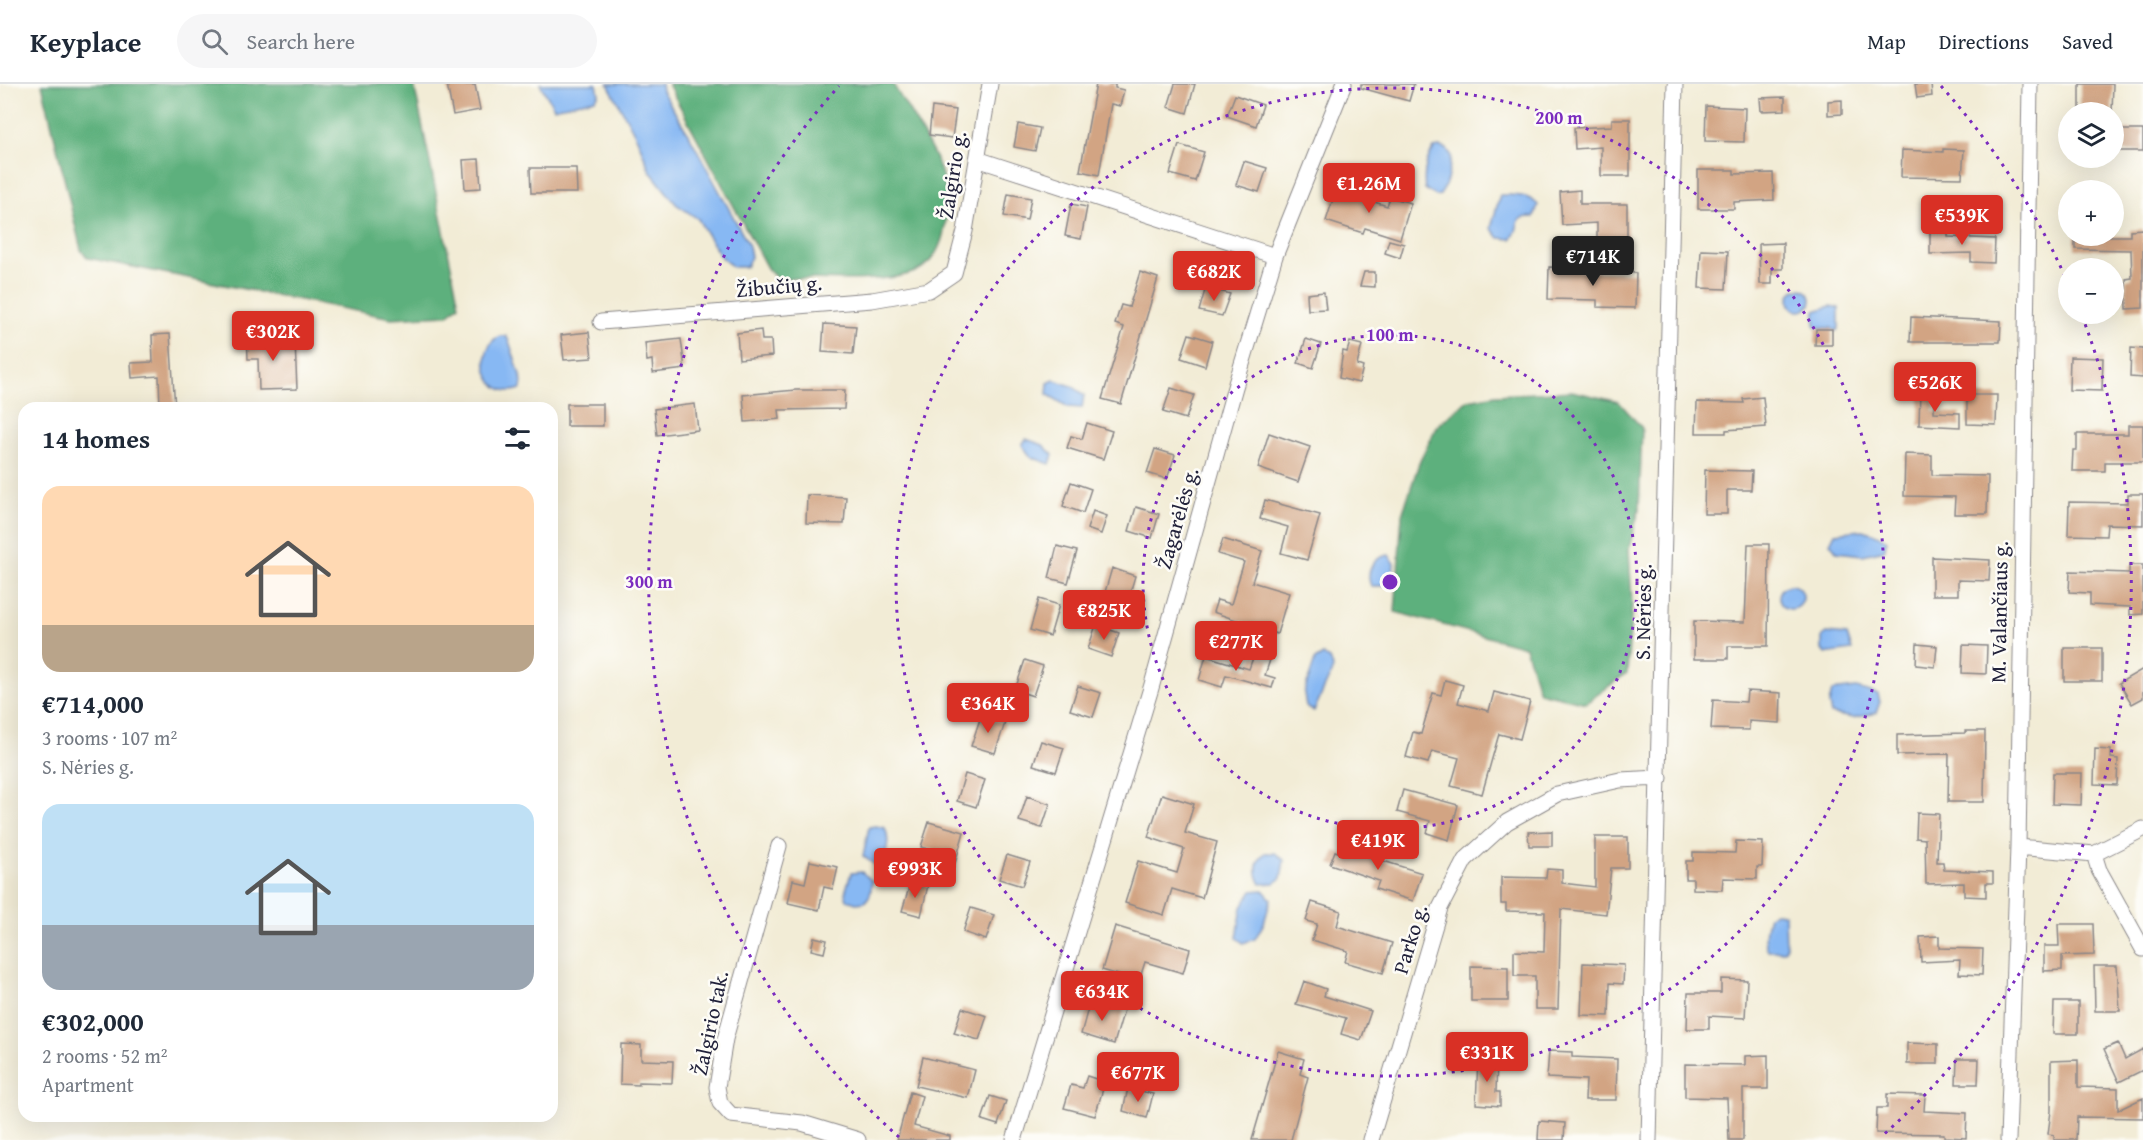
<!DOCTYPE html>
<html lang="en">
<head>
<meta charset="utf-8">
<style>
  :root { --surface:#fff; --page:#f6f6f7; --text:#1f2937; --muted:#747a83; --line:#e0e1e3; --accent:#d93025 }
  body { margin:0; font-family:"Gentium Book Plus",serif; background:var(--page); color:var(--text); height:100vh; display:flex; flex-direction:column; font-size:22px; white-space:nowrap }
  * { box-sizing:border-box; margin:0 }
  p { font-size:20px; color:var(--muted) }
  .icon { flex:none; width:33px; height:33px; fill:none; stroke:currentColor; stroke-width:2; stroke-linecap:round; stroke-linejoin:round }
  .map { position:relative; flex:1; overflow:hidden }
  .drawer { position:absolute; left:18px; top:318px; width:540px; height:720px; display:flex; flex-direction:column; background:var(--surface); border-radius:18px; box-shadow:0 6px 24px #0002 }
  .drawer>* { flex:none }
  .tools { position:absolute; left:2058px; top:18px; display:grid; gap:12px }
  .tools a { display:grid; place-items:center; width:66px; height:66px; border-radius:50%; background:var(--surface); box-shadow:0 6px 24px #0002; font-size:30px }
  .price { position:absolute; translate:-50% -51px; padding:0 14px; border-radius:6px; background:var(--accent); color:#fff; font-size:20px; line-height:39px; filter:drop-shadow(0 2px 3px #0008) }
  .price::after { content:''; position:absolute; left:50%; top:36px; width:18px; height:14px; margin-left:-9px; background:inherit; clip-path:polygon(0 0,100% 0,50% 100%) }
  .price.on { background:#222; color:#fff }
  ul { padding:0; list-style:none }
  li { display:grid; align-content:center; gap:12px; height:318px; padding:0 24px }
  li span { display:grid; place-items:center; height:186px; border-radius:18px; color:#555 }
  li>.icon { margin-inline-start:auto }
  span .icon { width:108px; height:108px; fill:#fffc; stroke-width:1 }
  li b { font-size:26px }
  h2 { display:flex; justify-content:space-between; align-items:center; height:72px; padding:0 24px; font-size:26px }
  header { display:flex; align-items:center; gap:36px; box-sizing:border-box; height:84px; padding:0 30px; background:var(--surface); border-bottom:2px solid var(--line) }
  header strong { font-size:28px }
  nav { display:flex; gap:33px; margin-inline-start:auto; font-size:21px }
  .search { width:420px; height:54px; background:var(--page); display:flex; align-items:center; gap:15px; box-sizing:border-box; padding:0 21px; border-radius:33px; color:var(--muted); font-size:22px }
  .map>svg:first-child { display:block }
  .forest { fill:#5db07d; stroke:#40695c; stroke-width:1.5 }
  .water { fill:#87b8f3; stroke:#546d97; stroke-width:1.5 }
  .building { fill:#d2a483 }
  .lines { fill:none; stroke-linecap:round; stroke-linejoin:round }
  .minor-casing { stroke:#8a8788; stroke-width:17 }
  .minor { stroke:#fff; stroke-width:15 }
  .ring { fill:none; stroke:#7b2cbf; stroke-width:3; stroke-dasharray:3 6 }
  .labels { text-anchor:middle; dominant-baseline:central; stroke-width:5; stroke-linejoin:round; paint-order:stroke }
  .street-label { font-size:21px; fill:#22223b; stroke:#fdfcf7 }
  .centre { fill:#7b2cbf; stroke:#fdfcf7; stroke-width:3 }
  .ring-label { font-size:18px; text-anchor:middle; font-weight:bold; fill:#7b2cbf; stroke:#fdfcf7; stroke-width:5; stroke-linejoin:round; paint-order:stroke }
</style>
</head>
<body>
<header>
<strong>Keyplace</strong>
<div class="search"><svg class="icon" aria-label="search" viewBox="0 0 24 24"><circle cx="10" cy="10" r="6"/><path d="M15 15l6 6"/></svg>Search here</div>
<nav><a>Map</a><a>Directions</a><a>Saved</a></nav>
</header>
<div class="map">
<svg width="2143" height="1056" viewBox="0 0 2143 1056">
  <rect width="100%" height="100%" fill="#fdfcf7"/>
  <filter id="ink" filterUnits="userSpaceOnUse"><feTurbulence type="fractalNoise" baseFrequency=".0167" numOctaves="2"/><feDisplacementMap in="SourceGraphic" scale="12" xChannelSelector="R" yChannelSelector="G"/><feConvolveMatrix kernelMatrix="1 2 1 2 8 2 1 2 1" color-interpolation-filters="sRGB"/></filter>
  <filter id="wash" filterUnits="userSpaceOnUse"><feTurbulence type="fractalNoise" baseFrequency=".008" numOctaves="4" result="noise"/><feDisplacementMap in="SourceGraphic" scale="24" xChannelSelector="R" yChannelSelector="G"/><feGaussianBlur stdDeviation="1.35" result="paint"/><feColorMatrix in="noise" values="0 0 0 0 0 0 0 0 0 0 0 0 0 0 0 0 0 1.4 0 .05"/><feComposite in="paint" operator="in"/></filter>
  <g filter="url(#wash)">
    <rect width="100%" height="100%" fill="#f2ecd6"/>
    <!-- forest -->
    <path class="forest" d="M42 0H414L459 221 448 231 391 234 88 174 81 166Z
      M668 0H893C908 26 926 52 938 80 952 111 951 170 917 187 888 201 810 194 776 194L767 184Z
      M1572 307 1619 318 1642 344 1639 426 1629 464 1632 520 1627 589 1586 619 1539 608 1525 563 1395 528 1402 431 1420 376 1437 342 1468 316 1496 311Z"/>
    <!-- water -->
    <path class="water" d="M540 0H597L599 10 595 15 554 24Z
      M608 0H661L662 7 689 51 749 162 751 173 746 183H733L720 172 698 135 676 120 650 87 637 54Z
      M1440 63 1447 65 1451 71C1450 84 1448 100 1440 111L1436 112 1425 105C1423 91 1425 77 1434 64Z
      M1500 111C1513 111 1529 110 1538 121L1534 133C1510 132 1523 143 1511 155L1499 154 1491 144Z
      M1789 216a11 11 0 1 1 22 0a11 11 0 1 1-22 0Z
      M1831 222 1839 224V244L1836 247 1831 244 1815 243V227Z
      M500 252H506L509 257 522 297 521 305C483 318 475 262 500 252Z
      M1054 296 1072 302 1084 311 1082 324 1068 323 1047 310 1048 299Z
      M1026 355 1043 361 1053 371 1050 380 1031 373 1022 361Z
      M1861 446C1867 446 1882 453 1887 456L1884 466 1863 471 1837 468 1830 459 1835 449Z
      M1389 471 1394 480 1392 497 1386 502H1371C1365 488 1373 473 1389 471Z
      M1779 513a12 12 0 1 1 24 0a12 12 0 1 1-24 0Z
      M1826 549 1847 551 1852 566 1825 570 1822 566V552Z
      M1323 571 1329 575 1333 585 1314 627 1306 623 1304 609 1315 576Z
      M1856 604 1878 610 1880 618 1876 629 1853 634 1831 630 1829 620 1832 607Z
      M876 742 885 744C890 755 887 768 882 778L875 781 863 772 869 743Z
      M1265 769H1275L1284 776 1281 794 1274 799 1261 800C1254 788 1255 778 1265 769Z
      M862 788 872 797 870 811 865 818 856 819 847 816 845 809 851 789Z
      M1263 806 1271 815 1264 839 1255 855 1243 859 1237 854 1242 823 1252 807Z
      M1775 829 1785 830 1786 864 1783 867H1768C1763 857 1766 842 1769 832Z"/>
    <g id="blocks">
      <!-- building -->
      <path class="building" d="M447 0 475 1 480 26 453 31Z
        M1096 0H1115V4L1124 6 1120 22 1111 20 1099 91 1080 87Z
        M1175 0H1195L1187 29 1168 23Z
        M1361 0H1414L1409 17 1361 4Z
        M1915 0H1931L1932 12 1917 14Z
        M2080 0H2113L2112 28H2080Z
        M1235 11 1263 21 1256 42 1227 32Z
        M1785 13V26L1761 27 1760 14Z
        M1842 16V30L1828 31V17Z
        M1706 22 1745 24 1744 58 1705 57Z
        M932 23 956 26 952 54 929 51Z
        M1612 35H1630V92H1601V63L1575 65 1574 44 1612 42Z
        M1018 40 1040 44 1035 67 1014 63Z
        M2114 46H2143V67H2114Z
        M1179 61 1204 68 1195 97 1170 90Z
        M1943 65 1964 66 1962 94 1901 93 1902 66 1943 68Z
        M479 75 481 104 465 105 463 76Z
        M1244 77 1267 84 1259 108 1236 101Z
        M530 84H576L577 109H531Z
        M1698 86H1734V90L1773 89 1774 116 1734 118V125H1698Z
        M1336 106 1387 122 1390 113 1411 119 1400 155 1365 144 1363 149 1326 137Z
        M1580 106V120H1627V157H1597V139L1562 141 1560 108Z
        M1008 110 1031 114 1027 136 1004 132Z
        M1071 120 1087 123 1081 155 1065 152Z
        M1930 145H1948V153L1995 155 1994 179 1971 178V169L1930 170Z
        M2143 145V224L2127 225 2126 195 2132 194 2131 166 2075 165V152H2130V146Z
        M1389 156 1404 160 1400 174 1385 169Z
        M1783 159V185H1772V200H1760L1759 160Z
        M1701 166 1728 167 1726 205 1699 204Z
        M1549 183 1579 184V187L1636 189 1635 224 1597 223V216L1548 215Z
        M1140 188 1158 194 1121 320 1102 315 1124 243 1115 240 1121 221 1129 223Z
        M1364 188H1375V203L1360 202Z
        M1206 203 1230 210 1222 232 1199 227Z
        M1324 208 1326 225 1308 226 1307 210Z
        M1911 233 2001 237 2000 258H1910Z
        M824 240 856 242 853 270 822 268Z
        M1816 245H1832V261H1815Z
        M761 246 762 256H771L772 272 739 275 737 249Z
        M267 248V259L295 258 297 305 259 306 258 275H248L247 249Z
        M589 248 592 274 564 276 561 251Z
        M170 250 175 324H160L159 292 132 294 131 279 153 278 152 251Z
        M1189 250 1212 257 1205 282 1181 274Z
        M681 255 685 285 653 289 652 276 647 277 645 259Z
        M1306 255 1321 260 1313 284 1298 279Z
        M1350 258 1362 261 1357 281 1363 283 1359 299 1339 294 1343 267 1347 268Z
        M2131 264 2143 265V294L2130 293Z
        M2070 273 2103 274 2102 307 2069 306Z
        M1171 304 1194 311 1186 335 1163 328Z
        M796 306H845L844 325 779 326 780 335 745 338 743 311Z
        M1920 306H1934V328L1960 329V343L1919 341Z
        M1967 311H1997L1996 341 1967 340Z
        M1763 313 1766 343 1726 346V349H1696L1697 318 1744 319 1743 315Z
        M567 320H603V342H567Z
        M695 320 698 346 657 351 654 325Z
        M1087 339 1112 347 1103 375 1067 364 1071 352 1082 355Z
        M2128 341H2143V378H2105V387H2072L2073 366H2077V350H2128Z
        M1269 349 1310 363 1298 398 1258 384Z
        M1155 365 1175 371 1167 395 1147 389Z
        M1905 370 1932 371V391L1988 392 1987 430H1954L1955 413 1904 412Z
        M1705 386 1752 387 1751 406H1727V430H1704Z
        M1071 398 1091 405 1083 429 1063 422Z
        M2128 410H2143V441L2107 440 2106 452 2068 451 2069 418 2128 419Z
        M807 411 846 413 844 440 806 439Z
        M1265 416 1320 431 1307 476 1281 469 1288 443 1260 435Z
        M1136 423 1159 430 1152 454 1129 447Z
        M1093 427 1107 432 1101 450 1087 445Z
        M1223 455 1262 467 1252 498 1289 509 1277 550 1213 528 1217 516 1231 520 1244 478 1218 470Z
        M1748 460H1769L1768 562H1728V575H1694V537L1745 538Z
        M1057 462 1077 467 1068 499 1049 494Z
        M1932 473 1990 476 1989 497 1958 496V511H1932Z
        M2129 481H2143V530L2130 531V523L2090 521V509L2069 508 2070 487 2129 489Z
        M1112 484 1135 492 1128 516 1105 508Z
        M1039 515 1059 521 1050 552 1030 546Z
        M1096 541 1119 549 1111 573 1088 565Z
        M1917 560 1937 562 1935 583 1916 581Z
        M1963 561 1987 562 1986 590 1962 589Z
        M2064 564H2102V597H2064Z
        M1254 571 1270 576 1265 591 1275 594 1272 604 1226 591 1222 603 1199 596 1206 572 1249 585Z
        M1025 576 1043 582 1033 612 1015 606Z
        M2143 585V614L2132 620 2119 599Z
        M1445 596 1463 601 1458 619 1489 627 1494 608 1530 617 1520 655 1499 650 1482 710 1451 702 1459 674 1432 667 1428 679 1406 673 1413 648 1421 650 1433 609 1441 611Z
        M1078 602 1101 609 1093 633 1070 626Z
        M1747 607 1781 609 1780 639 1749 637V646L1711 645 1713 616 1746 618Z
        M981 632 1005 639 995 669 971 662Z
        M1965 647H1985L1984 718H1948L1949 670 1897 671V651L1965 649Z
        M1041 657 1064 664 1056 688 1033 681Z
        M2095 665 2111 666V674L2118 675 2117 701 2094 700Z
        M2053 689H2082L2081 721 2052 720Z
        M965 690 985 696 976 723 957 717Z
        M1403 706 1458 721 1449 756 1427 749 1430 737 1397 728Z
        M1162 710 1194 720 1185 749 1217 758 1202 814 1172 805 1164 831 1125 819 1138 777 1177 789 1184 765 1148 753Z
        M1027 712 1050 720 1042 744 1019 737Z
        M1917 729 1939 730 1937 778H1943L1944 786 1993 788V799H1986V813L1964 812V799L1926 800 1925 755 1916 754Z
        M929 738 964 748 954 783 932 776 935 767 921 763Z
        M1552 747V762H1529L1528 748Z
        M1595 753H1628V784H1611L1606 830 1561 825 1558 925H1535V892H1514V867L1544 868 1545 828 1506 827V820H1501V793L1546 794 1547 785 1562 786V799L1595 803Z
        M1349 755 1370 763 1367 772 1422 789 1413 817 1376 805 1379 797 1330 780 1335 767 1344 770Z
        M1736 757 1763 758 1762 783H1757V795L1723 794 1722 806 1693 805V795H1686V777H1693V768L1735 769Z
        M1007 771 1030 778 1022 802 999 795Z
        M810 777 838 783 833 805 824 803 819 826 788 819 793 796 805 799Z
        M911 797 928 801 921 832 902 827Z
        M1312 818 1341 827 1337 842 1392 859 1383 889 1345 878 1348 867 1312 856 1317 840 1306 837Z
        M971 824 994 831 986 856 963 848Z
        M2058 840H2093L2094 871 2062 872V886L2044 887V862H2059Z
        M1115 842 1190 865 1183 889 1145 878 1139 897 1102 886Z
        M1939 852V864L1983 865 1982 891 1959 890 1960 876 1921 878 1920 853Z
        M814 853 827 856 824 869 811 866Z
        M1583 879 1624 881 1623 900 1610 899 1609 932 1581 931Z
        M1471 882 1508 883V917H1471Z
        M2094 882H2117L2120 927H2095Z
        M1721 895 1747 896 1745 934 1709 932V945H1687L1688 909H1721Z
        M1304 897 1326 905 1324 912 1371 927 1361 956 1341 950 1346 934 1296 920Z
        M1090 917 1124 926 1114 960 1081 950Z
        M2054 918H2078V950H2053Z
        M962 924 987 932 979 956 954 949Z
        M1907 959 1938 960V980H1907Z
        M2118 959 2125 975 2143 965V986L2119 998 2104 965Z
        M621 960 641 961V976L673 977 672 999 639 998V1001L620 1000Z
        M1278 967 1304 975 1300 990 1308 993 1291 1056H1252Z
        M1549 967 1572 968V973L1617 975 1616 1016H1585L1586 996 1547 994Z
        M1768 971V1005H1743V1056H1729L1727 1014 1685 1013V980L1745 981V972Z
        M923 973 975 986 968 1014 916 1002Z
        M1478 975 1497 976 1496 1008H1500V1022L1476 1020Z
        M1957 975H1979L1978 1000H1956Z
        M2078 976V1003L2118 1004V1026L2143 1014V1034L2077 1033 2076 1056H2054V1051L2048 1050 2051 1027V977Z
        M1087 992 1105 998 1095 1032 1064 1024 1071 1001 1083 1004Z
        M1128 1004 1153 1010 1147 1034 1123 1027Z
        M910 1008 922 1012 914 1042 950 1052V1056H897Z
        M1887 1010 1925 1011 1924 1027 1967 1029 1966 1054 1944 1053V1050L1876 1049 1877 1024H1887Z
        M990 1012 1006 1017 998 1041 982 1036Z
        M1539 1037 1565 1039 1564 1056H1538Z"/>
    </g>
  </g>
  <g filter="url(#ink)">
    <use href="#blocks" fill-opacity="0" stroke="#8a8788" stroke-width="1.5"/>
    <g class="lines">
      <defs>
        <path id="minor" d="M977 75 1275 172
          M601 238 872 216 929 206 954 189 965 147 990 0
          M779 762 725 955 717 1003 720 1019 731 1031 802 1039 858 1056
          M2018 763 2094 770 2143 745
          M2094 770 2099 786 2143 865
          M1014 1056 1151 604 1235 303 1275 172 1344 0
          M1371 1056 1440 824 1465 776 1507 738 1557 710 1620 696 1660 694
          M1649 1056 1675 0
          M2008 1056 2018 763 2030 0"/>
      </defs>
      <!-- minor casing -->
      <use href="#minor" class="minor-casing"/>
      <!-- minor -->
      <use href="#minor" class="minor"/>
    </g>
  </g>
  <!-- distance rings -->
  <g class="ring">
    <circle cx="1390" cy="498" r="247"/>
    <circle cx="1390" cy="498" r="494"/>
    <path d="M899 1053A741 741 0 0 1 839 2M1941 2A741 741 0 0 1 2067 197M2082 232A741 741 0 0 1 1881 1053"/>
  </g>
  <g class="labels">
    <!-- street labels -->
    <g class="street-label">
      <text transform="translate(952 91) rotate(-81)">Žalgirio g.</text>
      <text transform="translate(779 202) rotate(-5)">Žibučių g.</text>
      <text transform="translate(1177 434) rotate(-74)">Žagarėlės g.</text>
      <text transform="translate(1643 528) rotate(-89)">S. Nėries g.</text>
      <text transform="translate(1999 528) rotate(-89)">M. Valančiaus g.</text>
      <text transform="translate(1410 855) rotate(-73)">Parko g.</text>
      <text transform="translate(710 939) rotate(-78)">Žalgirio tak.</text>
    </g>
  </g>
  <circle cx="1390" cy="498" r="9" class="centre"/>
  <g class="ring-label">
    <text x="1559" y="40">200 m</text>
    <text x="1390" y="257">100 m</text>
    <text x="649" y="504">300 m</text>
  </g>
</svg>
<div class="tools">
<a><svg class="icon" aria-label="layers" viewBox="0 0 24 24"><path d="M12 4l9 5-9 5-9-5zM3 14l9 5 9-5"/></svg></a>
<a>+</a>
<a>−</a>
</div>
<b class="price" style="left:1369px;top:130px">€1.26M</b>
<b class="price" style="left:1962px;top:162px">€539K</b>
<b class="price on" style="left:1593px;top:203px">€714K</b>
<b class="price" style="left:1214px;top:218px">€682K</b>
<b class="price" style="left:273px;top:278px">€302K</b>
<b class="price" style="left:1935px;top:329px">€526K</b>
<b class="price" style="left:1104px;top:557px">€825K</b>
<b class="price" style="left:1236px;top:588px">€277K</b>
<b class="price" style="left:988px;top:650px">€364K</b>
<b class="price" style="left:1378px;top:787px">€419K</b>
<b class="price" style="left:915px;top:815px">€993K</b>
<b class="price" style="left:1102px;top:938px">€634K</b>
<b class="price" style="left:1487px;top:999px">€331K</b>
<b class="price" style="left:1138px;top:1019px">€677K</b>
<section class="drawer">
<h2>14 homes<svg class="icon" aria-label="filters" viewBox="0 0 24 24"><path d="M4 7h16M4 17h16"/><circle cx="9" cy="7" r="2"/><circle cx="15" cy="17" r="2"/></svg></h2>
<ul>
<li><span style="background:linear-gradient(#ffd9b3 75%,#b9a48a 0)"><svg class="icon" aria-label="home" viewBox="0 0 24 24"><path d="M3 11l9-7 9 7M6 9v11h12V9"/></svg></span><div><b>€714,000</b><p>3 rooms · 107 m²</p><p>S. Nėries g.</p></div></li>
<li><span style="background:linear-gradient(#bfe0f5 65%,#9aa5b1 0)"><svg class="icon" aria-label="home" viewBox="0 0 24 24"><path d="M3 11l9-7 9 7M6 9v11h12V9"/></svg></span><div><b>€302,000</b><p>2 rooms · 52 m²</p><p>Apartment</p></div></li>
</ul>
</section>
</div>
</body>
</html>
